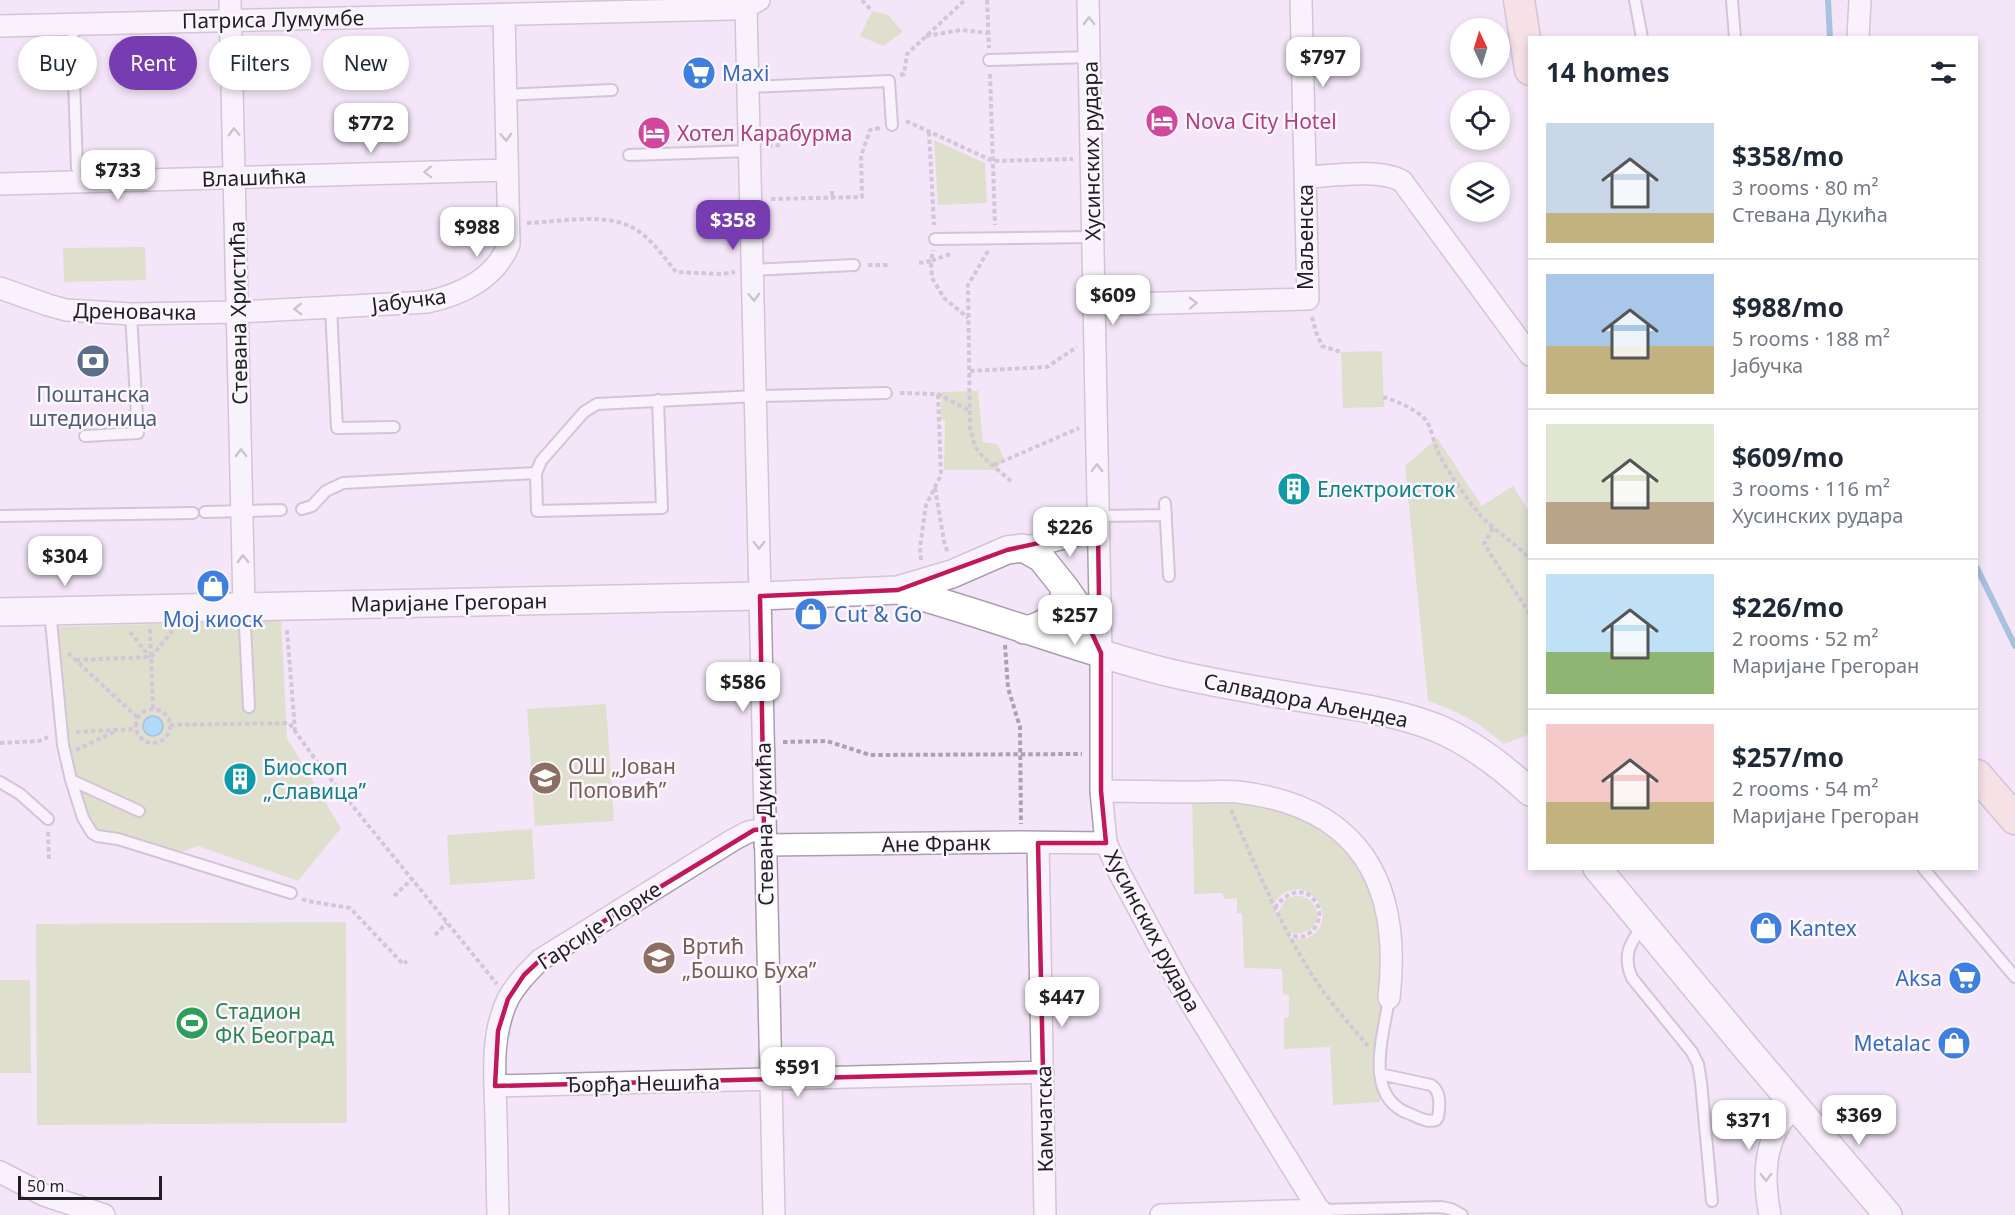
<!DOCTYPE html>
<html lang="en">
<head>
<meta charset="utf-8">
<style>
  :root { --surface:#fff; --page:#f2f2f3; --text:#1f2937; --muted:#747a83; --line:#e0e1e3; --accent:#773cb2 }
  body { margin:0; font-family:"Noto Sans",sans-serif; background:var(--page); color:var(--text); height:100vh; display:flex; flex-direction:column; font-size:22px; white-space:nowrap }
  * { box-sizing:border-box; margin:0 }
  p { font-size:20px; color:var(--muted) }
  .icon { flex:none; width:33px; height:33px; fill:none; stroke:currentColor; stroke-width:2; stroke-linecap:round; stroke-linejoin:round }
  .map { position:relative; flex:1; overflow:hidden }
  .side { position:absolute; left:1528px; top:36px; width:450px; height:834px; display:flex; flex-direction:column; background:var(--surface); border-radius:0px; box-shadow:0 3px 9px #0003 }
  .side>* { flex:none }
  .banner { position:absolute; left:18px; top:36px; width:570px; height:54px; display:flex; gap:12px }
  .needle { width:39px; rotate:356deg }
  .buttons { position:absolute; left:1450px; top:18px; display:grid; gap:12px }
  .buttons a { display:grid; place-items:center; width:60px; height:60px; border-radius:50%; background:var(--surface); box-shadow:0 3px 9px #0003; font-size:30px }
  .scale { position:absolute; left:18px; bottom:15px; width:144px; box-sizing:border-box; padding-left:6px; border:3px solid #231e25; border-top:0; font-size:16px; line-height:21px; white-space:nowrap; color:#231e25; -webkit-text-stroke:4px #fcf6fe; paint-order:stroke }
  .price { position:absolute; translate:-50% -51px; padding:0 14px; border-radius:12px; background:#fff; color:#222; font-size:20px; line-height:39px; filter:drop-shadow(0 2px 3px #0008) }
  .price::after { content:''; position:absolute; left:50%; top:36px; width:18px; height:14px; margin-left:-9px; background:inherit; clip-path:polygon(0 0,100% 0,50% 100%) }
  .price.active { background:var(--accent); color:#fff }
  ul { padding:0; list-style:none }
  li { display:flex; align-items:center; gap:18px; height:150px; padding:0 18px }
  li+li { border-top:2px solid var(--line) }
  li span { display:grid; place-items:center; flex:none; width:168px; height:120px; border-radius:0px; color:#555 }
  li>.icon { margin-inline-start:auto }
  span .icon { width:72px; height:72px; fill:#fffc; stroke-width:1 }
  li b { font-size:26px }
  h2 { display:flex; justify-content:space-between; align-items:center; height:72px; padding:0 18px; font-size:26px }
  .pill { padding:0 21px; border-radius:27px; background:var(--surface); box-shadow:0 3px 9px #0003; font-size:21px; line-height:54px }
  .pill.active { background:var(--accent); color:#fff }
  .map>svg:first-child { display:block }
  .green { fill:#c5d89c; fill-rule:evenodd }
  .water { fill:#5dc9fc; stroke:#4c96bc; stroke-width:1.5 }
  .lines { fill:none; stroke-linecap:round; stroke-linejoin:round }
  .stream { stroke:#4c96bc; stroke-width:6 }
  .service-casing { stroke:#ab9daf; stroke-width:14 }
  .minor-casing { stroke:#ab9daf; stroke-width:24 }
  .tertiary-casing { stroke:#ab9daf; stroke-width:30 }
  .secondary-casing { stroke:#ab9daf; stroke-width:33 }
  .path { stroke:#aca1b0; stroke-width:4; stroke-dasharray:4.5 3; stroke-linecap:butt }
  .service { stroke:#fff; stroke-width:10 }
  .minor { stroke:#fff; stroke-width:21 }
  .tertiary { stroke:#fff; stroke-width:27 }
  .secondary { stroke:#f7dbd0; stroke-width:30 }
  .oneway { stroke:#9c9a9d }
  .marked { fill:none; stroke:#c2185b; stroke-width:4.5; stroke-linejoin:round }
  .labels { text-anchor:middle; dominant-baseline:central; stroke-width:5; stroke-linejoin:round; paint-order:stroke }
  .street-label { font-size:21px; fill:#231e25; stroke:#fcf6fe }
  .shop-label { font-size:21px; fill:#366cbe; stroke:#fcf6fe; text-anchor:start }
  .hotel-label { font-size:21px; fill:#b23c85; stroke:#fcf6fe; text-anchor:start }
  .service-label { font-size:21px; fill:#4e5e75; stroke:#fcf6fe }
  .culture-label { font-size:21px; fill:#0d838f; stroke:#fcf6fe; text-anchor:start }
  .education-label { font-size:21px; fill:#785e54; stroke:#fcf6fe; text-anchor:start }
  .leisure-label { font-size:21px; fill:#27864d; stroke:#fcf6fe; text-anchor:start }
</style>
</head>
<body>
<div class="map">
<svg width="2015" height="1215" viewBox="0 0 2015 1215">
  <rect width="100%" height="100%" fill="#f4e6f8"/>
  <!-- green -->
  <path class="green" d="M872 11 888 15 903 32 883 46 860 36Z
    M934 140 985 163 987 203 938 205Z
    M145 247 146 280 64 282 63 248Z
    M1382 351 1384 407 1343 408 1341 352Z
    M978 391 983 442 997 444 1004 459 995 470H944L945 421 940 418 942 392Z
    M1437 438 1482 506 1513 486 1530 513V734L1504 744 1477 723 1452 710 1428 701 1405 466Z
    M281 620 287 738 341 828 298 881 198 846 181 852 121 834 97 832 90 824 66 752 54 627Z
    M606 704 614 821 535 826 527 709Z
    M1192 792H1236L1332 824 1388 915 1380 1060V1102L1333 1105 1330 1047 1284 1049V1018L1289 1017V995L1283 994 1282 969 1244 968 1242 913H1237V898L1224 899 1223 893 1194 894ZM1300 889C1337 900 1324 947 1291 938L1288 933C1333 939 1320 883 1286 899L1277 914 1273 905C1280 894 1287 890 1300 889Z
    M532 829 535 879 450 885 447 835Z
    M346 922 347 1123 37 1125 36 924Z
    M0 980H30L31 1073H0Z"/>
  <!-- water -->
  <path class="water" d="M143 726a10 10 0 1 1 20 0a10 10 0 1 1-20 0Z"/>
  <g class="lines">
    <!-- stream -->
    <path class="stream" d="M1828 0 1830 38
      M1977 568 2015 646"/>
    <defs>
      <path id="service" d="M1635 0 1642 38
        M1732 0 1735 38
        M72 23 77 168
        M989 60 1089 57
        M748 87 889 81 892 125
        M505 95 612 90
        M629 155 750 151
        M935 239 1092 237
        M754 270 854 265
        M331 308 337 428 394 427
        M658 400 662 508 537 511 536 473 541 461 584 412 597 404 757 396 886 393
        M85 436 138 433 131 314
        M1165 503 1169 576
        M302 509 312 506 326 491 343 483 536 473
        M205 512 281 510
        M0 516 193 513
        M1098 516 1166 515
        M244 606 249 707
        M50 611 63 745 71 780 83 818 92 833 97 836 118 839 291 893
        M71 780 139 811
        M0 782 20 794 48 819
        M1923 868 2015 977
        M1644 924C1630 943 1622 955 1632 978L1692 1052 1698 1064 1701 1082 1712 1201
        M1380 1074 1431 1085C1441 1091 1440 1106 1438 1117L1436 1120C1427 1123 1418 1117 1410 1114 1362 1097 1384 1035 1389 998
        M1320 1210 1441 1207 1451 1209 1462 1215"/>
      <path id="minor" d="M230 0 244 606
        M1088 0 1101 653V791L1106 843 1120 874 1181 987 1322 1215
        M746 7C758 410 763 812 774 1215
        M0 26 732 9 746 7 759 0
        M1858 38 1860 0
        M1306 177C1331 176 1380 168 1402 181L1530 355
        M0 184 507 170
        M0 288 48 305 66 310 131 314 238 312 427 302C461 295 496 278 509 244L504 15
        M1093 305 1308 299 1301 0
        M1023 548 1098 530
        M1101 791C1131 791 1162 792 1192 792 1207 792 1223 791 1238 792 1360 806 1402 883 1389 998
        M1038 843 1045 1215
        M765 845 1021 842 1106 843
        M495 1086 1043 1072
        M0 1172 44 1195 104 1215
        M498 1215C497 1183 497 1150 496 1118 495 1078 490 1036 508 999 516 984 528 972 540 960L733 840 748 832 764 829
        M1161 1215 1320 1210
        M1770 1215C1764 1185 1763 1151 1780 1124 1784 1117 1790 1112 1796 1106"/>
      <path id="tertiary" d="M898 590C987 614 1073 648 1162 671 1211 683 1260 691 1309 699 1352 706 1397 712 1437 728 1472 743 1502 766 1530 792
        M0 612 760 596 898 590 952 574 1007 550 1023 548 1041 558 1065 588 1083 614 1101 653
        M1024 630C1047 626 1064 612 1065 588
        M1597 868 1747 1049 1888 1215"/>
      <path id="secondary" d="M1519 0 1530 70
        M1977 775 2015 819"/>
    </defs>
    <!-- service casing -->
    <use href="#service" class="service-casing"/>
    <!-- minor casing -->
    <use href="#minor" class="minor-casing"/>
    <!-- tertiary casing -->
    <use href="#tertiary" class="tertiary-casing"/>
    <!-- secondary casing -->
    <use href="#secondary" class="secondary-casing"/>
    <!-- path -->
    <path class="path" d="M862 0 872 11
      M987 0 989 48
      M926 36 961 30 988 33
      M990 74 995 225
      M900 75 904 74 907 54 965 0
      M906 121 993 161 1073 159
      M929 132 934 225
      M768 146 781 145V141
      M832 191V198
      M771 199 862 197 861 156 870 130 880 128
      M527 223C562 222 612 210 641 233 655 244 665 258 676 272L722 274 735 272
      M988 251 968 285 970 428 975 447 983 457 1013 483
      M950 254 931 261 932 278 944 298 968 318
      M919 263 931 261 933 250
      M868 265H888
      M1312 317 1316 332 1322 346 1341 352
      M970 371 1047 367 1077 347
      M900 393 938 394 970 411
      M1383 397C1398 402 1412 407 1424 418 1432 426 1433 442 1438 452 1448 472 1462 492 1476 510 1491 529 1513 541 1530 559
      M994 465 1079 428
      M935 488 944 541 948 554
      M1493 528 1484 544 1530 614
      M921 560 920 547 926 505 941 475 938 394
      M150 629 153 709
      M287 630 295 730
      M130 632 150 657
      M1005 645 1008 688 1020 727 1021 824
      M68 653 138 718
      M76 660 151 657 173 630
      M136 726a17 17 0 1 1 34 0a17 17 0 1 1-34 0Z
      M170 725 289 723 321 767 497 984
      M76 732 135 729
      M783 742 827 741 870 755 1082 754
      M0 743 39 741 48 737
      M76 750 116 731
      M1231 810C1256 867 1280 925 1314 978 1330 1002 1349 1024 1368 1046
      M48 832 49 859
      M394 896 412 879
      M302 899 307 901 350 908 403 964 407 961
      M1275 908C1285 892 1306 884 1317 904 1323 916 1316 932 1304 936 1299 938 1294 936 1290 935
      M435 935 447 923"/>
    <!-- service -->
    <use href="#service" class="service"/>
    <!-- minor -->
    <use href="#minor" class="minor"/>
    <!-- tertiary -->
    <use href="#tertiary" class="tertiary"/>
    <!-- secondary -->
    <use href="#secondary" class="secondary"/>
  </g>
  <!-- one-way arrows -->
  <defs><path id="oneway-chevron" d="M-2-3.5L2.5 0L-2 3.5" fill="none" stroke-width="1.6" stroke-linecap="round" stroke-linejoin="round" transform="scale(1.5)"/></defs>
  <g class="oneway">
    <use href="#oneway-chevron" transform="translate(1089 21) rotate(-91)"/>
    <use href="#oneway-chevron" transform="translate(234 132) rotate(-92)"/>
    <use href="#oneway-chevron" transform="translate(506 137) rotate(88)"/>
    <use href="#oneway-chevron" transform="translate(428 172) rotate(178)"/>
    <use href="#oneway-chevron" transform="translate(754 297) rotate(88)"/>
    <use href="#oneway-chevron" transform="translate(1193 303) rotate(-2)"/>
    <use href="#oneway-chevron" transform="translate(298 309) rotate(178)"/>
    <use href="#oneway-chevron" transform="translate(241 453) rotate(-91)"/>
    <use href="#oneway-chevron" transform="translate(1097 468) rotate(-91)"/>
    <use href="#oneway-chevron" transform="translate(759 545) rotate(89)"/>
    <use href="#oneway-chevron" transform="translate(243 559) rotate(-91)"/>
    <use href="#oneway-chevron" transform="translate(1766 1177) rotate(89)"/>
  </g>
  <!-- marked area -->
  <path d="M0 0H2015V1215H0ZM1098 530 1099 599 1083 614 1101 653V791L1106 843H1038L1043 1072 495 1086 498 1031 508 999 524 975 540 960 754 830 764 829 760 596 898 590 1007 550Z" fill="#f4e6f8" fill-opacity=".55" fill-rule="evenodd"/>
  <path class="marked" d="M1098 530 1099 599 1083 614 1101 653V791L1106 843H1038L1043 1072 495 1086 498 1031 508 999 524 975 540 960 754 830 764 829 760 596 898 590 1007 550Z"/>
  <!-- icons -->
  <defs>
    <symbol id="supermarket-disc" viewBox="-11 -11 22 22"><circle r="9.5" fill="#3f7fe0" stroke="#fcf6fe"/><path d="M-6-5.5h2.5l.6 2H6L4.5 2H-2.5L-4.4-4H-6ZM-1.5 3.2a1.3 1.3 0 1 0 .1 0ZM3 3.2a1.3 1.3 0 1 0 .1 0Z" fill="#fff"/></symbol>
    <symbol id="hotel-disc" viewBox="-11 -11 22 22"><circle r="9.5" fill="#d1479c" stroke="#fcf6fe"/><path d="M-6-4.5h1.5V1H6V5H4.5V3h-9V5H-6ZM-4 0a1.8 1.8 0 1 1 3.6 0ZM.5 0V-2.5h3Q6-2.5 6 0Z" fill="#fff"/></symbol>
    <symbol id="bank-disc" viewBox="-11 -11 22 22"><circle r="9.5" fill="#5c6f8a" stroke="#fcf6fe"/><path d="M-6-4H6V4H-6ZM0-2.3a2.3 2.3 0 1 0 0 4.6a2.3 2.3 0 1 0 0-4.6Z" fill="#fff"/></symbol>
    <symbol id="building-disc" viewBox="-11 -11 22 22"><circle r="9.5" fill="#0f9aa8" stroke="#fcf6fe"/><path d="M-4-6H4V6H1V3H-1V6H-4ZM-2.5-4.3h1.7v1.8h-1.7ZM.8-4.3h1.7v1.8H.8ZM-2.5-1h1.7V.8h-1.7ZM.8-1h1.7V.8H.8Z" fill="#fff"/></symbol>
    <symbol id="shop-disc" viewBox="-11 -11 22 22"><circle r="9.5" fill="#3f7fe0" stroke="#fcf6fe"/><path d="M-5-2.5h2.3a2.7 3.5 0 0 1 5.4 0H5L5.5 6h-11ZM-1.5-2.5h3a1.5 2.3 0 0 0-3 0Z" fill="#fff"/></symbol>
    <symbol id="school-disc" viewBox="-11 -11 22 22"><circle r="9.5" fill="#8d6e63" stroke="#fcf6fe"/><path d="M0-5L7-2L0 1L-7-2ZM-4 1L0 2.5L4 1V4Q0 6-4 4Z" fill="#fff"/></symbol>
    <symbol id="stadium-disc" viewBox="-11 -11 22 22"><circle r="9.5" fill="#2e9e5b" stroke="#fcf6fe"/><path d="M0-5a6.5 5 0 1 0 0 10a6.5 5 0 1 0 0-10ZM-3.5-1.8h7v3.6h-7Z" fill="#fff"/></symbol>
  </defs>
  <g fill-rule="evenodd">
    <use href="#supermarket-disc" x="680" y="54" width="38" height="38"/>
    <use href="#hotel-disc" x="1143" y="102" width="38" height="38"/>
    <use href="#hotel-disc" x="635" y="114" width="38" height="38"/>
    <use href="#bank-disc" x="74" y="342" width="38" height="38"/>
    <use href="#building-disc" x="1275" y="470" width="38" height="38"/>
    <use href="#shop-disc" x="194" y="567" width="38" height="38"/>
    <use href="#shop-disc" x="792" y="595" width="38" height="38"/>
    <use href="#school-disc" x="526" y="759" width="38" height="38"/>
    <use href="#building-disc" x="221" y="760" width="38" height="38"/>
    <use href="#shop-disc" x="1747" y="909" width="38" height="38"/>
    <use href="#school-disc" x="640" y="939" width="38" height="38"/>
    <use href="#supermarket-disc" x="1946" y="959" width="38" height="38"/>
    <use href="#stadium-disc" x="173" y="1004" width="38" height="38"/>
    <use href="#shop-disc" x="1935" y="1024" width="38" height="38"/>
  </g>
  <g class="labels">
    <!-- street labels -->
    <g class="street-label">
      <text transform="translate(273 19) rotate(-1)">Патриса Лумумбе</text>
      <text transform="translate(1091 151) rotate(-91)">Хусинских рудара</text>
      <text transform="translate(254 177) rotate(-2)">Влашићка</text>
      <text transform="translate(1305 237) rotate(-90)">Маљенска</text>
      <text transform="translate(409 300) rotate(-7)">Јабучка</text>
      <text transform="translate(135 311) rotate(1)">Дреновачка</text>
      <text transform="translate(238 313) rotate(-91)">Стевана Христића</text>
      <text transform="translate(449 602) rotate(-1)">Маријане Грегоран</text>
      <text transform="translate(1306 700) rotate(11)">Салвадора Аљендеа</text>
      <text transform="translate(764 824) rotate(-91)">Стевана Дукића</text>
      <text transform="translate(936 843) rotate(-1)">Ане Франк</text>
      <text transform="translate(599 925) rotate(-33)">Гарсије Лорке</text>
      <text transform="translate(1153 931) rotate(62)">Хусинских рудара</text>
      <text transform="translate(643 1083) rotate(-1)">Ђорђа Нешића</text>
      <text transform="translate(1044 1119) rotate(-91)">Камчатска</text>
    </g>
    <!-- shop labels -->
    <g class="shop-label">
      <text x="722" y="73">Maxi</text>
      <text x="834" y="614">Cut &amp; Go</text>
      <text x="213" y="619" text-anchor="middle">Мој киоск</text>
      <text x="1789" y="928">Kantex</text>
      <text x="1942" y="978" text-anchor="end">Aksa</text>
      <text x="1931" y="1043" text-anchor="end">Metalac</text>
    </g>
    <!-- hotel labels -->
    <g class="hotel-label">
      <text x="1185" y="121">Nova City Hotel</text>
      <text x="677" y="133">Хотел Карабурма</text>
    </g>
    <!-- service labels -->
    <g class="service-label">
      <text x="93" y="394">Поштанска<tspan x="93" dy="24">штедионица</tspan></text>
    </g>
    <!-- culture labels -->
    <g class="culture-label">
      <text x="1317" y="489">Електроисток</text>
      <text x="263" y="767">Биоскоп<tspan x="263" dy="24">„Славица”</tspan></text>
    </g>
    <!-- education labels -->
    <g class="education-label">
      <text x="568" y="766">ОШ „Јован<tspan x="568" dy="24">Поповић”</tspan></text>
      <text x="682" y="946">Вртић<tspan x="682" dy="24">„Бошко Буха”</tspan></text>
    </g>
    <!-- leisure labels -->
    <g class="leisure-label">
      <text x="215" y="1011">Стадион<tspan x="215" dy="24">ФК Београд</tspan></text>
    </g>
  </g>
</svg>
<div class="buttons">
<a><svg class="needle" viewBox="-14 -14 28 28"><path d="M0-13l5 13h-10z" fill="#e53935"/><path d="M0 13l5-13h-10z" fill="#747a83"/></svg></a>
<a><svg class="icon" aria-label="locate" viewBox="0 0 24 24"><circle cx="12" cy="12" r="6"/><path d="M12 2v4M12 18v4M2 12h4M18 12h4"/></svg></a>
<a><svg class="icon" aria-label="layers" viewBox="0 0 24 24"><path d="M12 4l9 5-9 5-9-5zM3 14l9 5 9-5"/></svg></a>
</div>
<div class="scale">50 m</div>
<b class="price" style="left:1323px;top:88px">$797</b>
<b class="price" style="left:371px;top:154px">$772</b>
<b class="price" style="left:118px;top:201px">$733</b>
<b class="price active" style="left:733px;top:251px">$358</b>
<b class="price" style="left:477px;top:258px">$988</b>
<b class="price" style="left:1113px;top:326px">$609</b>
<b class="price" style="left:1070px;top:558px">$226</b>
<b class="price" style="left:65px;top:587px">$304</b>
<b class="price" style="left:1075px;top:646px">$257</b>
<b class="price" style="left:743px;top:713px">$586</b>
<b class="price" style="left:1062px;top:1028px">$447</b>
<b class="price" style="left:798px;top:1098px">$591</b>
<b class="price" style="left:1859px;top:1146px">$369</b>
<b class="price" style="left:1749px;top:1151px">$371</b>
<div class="banner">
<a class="pill">Buy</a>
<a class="pill active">Rent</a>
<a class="pill">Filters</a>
<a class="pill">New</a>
</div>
<section class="side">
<h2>14 homes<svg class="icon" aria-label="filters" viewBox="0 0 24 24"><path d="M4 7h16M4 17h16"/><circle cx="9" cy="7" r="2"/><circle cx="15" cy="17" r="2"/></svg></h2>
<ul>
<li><span style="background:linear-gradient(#c9d6e8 75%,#c2b280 0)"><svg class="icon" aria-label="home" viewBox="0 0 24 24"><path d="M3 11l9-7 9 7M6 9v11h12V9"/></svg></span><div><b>$358/mo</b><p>3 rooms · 80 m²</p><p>Стевана Дукића</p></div></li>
<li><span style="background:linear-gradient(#a9c7e8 60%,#c2b280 0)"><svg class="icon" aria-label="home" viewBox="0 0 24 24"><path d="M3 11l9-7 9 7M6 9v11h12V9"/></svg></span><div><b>$988/mo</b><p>5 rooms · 188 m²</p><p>Јабучка</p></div></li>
<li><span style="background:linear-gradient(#dfe7d0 65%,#b9a48a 0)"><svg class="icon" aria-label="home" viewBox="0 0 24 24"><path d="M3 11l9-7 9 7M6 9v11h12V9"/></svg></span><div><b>$609/mo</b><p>3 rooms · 116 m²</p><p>Хусинских рудара</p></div></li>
<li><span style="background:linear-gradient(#bfe0f5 65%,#8fb573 0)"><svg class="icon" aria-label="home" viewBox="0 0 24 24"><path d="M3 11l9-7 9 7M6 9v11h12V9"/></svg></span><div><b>$226/mo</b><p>2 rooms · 52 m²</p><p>Маријане Грегоран</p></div></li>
<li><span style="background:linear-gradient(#f6c9c9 65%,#c2b280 0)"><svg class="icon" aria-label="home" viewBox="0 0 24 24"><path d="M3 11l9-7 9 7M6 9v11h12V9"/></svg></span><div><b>$257/mo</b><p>2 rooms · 54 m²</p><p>Маријане Грегоран</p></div></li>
</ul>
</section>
</div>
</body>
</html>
